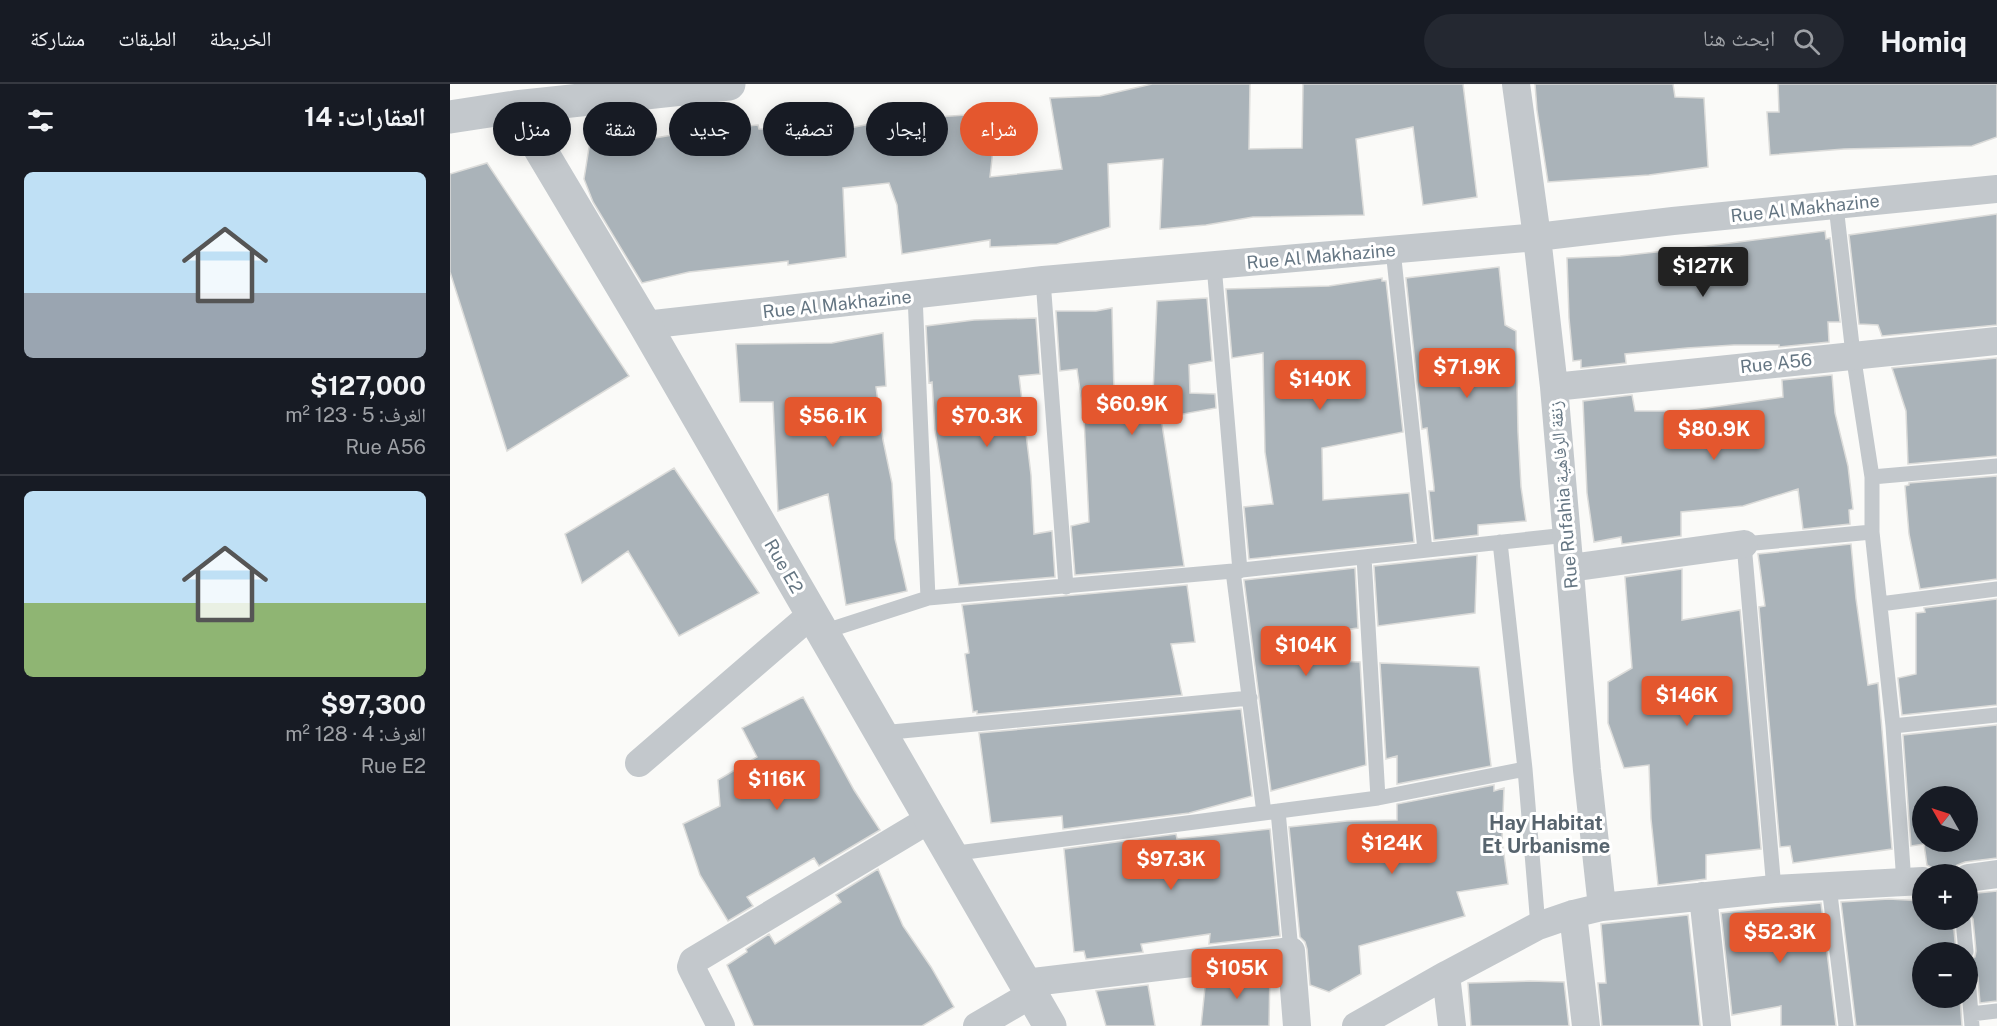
<!DOCTYPE html>
<html lang="ar">
<head>
<meta charset="utf-8">
<style>
  :root { --surface:#171b24; --page:#242831; --text:#f1f3f6; --muted:#9ea1a6; --line:#363941; --accent:#e4572e }
  body { margin:0; font-family:"Public Sans","Noto Naskh Arabic",sans-serif; background:var(--page); color:var(--text); direction:rtl; height:100vh; display:flex; flex-direction:column; font-size:22px; white-space:nowrap }
  * { box-sizing:border-box; margin:0 }
  p { font-size:20px; color:var(--muted) }
  .icon { flex:none; width:33px; height:33px; fill:none; stroke:currentColor; stroke-width:2; stroke-linecap:round; stroke-linejoin:round }
  .map { position:relative; flex:1; overflow:hidden; direction:ltr }
  .drawer { display:flex; flex-direction:column; background:var(--surface); width:450px }
  .drawer>* { flex:none }
  .top-card { position:absolute; left:18px; top:18px; width:570px; height:54px; direction:rtl; display:flex; gap:12px }
  .needle { width:39px; rotate:309deg }
  .tools { position:absolute; left:1462px; top:702px; display:grid; gap:12px }
  .tools a { display:grid; place-items:center; width:66px; height:66px; border-radius:50%; background:var(--surface); box-shadow:0 3px 15px #0003; font-size:30px }
  .price { position:absolute; translate:-50% -51px; padding:0 14px; border-radius:6px; background:var(--accent); color:#fff; font-size:20px; line-height:39px; filter:drop-shadow(0 2px 3px #0008) }
  .price::after { content:''; position:absolute; left:50%; top:36px; width:18px; height:14px; margin-left:-9px; background:inherit; clip-path:polygon(0 0,100% 0,50% 100%) }
  .price.on { background:#222; color:#fff }
  ul { padding:0; list-style:none }
  li { display:grid; align-content:center; gap:12px; height:318px; padding:0 24px }
  li+li { border-top:2px solid var(--line) }
  li span { display:grid; place-items:center; height:186px; border-radius:9px; color:#555 }
  li>.icon { margin-inline-start:auto }
  span .icon { width:108px; height:108px; fill:#fffc; stroke-width:1 }
  li b { font-size:26px }
  h2 { display:flex; justify-content:space-between; align-items:center; height:72px; padding:0 24px; font-size:26px }
  .tag { padding:0 21px; border-radius:27px; background:var(--surface); box-shadow:0 3px 15px #0003; font-size:21px; line-height:54px }
  .tag.on { background:var(--accent); color:#fff }
  header { display:flex; align-items:center; gap:36px; box-sizing:border-box; height:84px; padding:0 30px; background:var(--surface); border-bottom:2px solid var(--line) }
  header strong { font-size:28px }
  nav { display:flex; gap:33px; margin-inline-start:auto; font-size:21px }
  .search { width:420px; height:54px; background:var(--page); display:flex; align-items:center; gap:15px; box-sizing:border-box; padding:0 21px; border-radius:33px; color:var(--muted); font-size:22px }
  main { display:flex; flex:1; min-height:0 }
  .map>svg:first-child { display:block }
  .building { fill:#aab3b9; stroke:#dcdcda; stroke-width:1.5; fill-rule:evenodd }
  .lines { fill:none; stroke-linecap:round; stroke-linejoin:round }
  .service { stroke:#c3c8cc; stroke-width:15 }
  .minor { stroke:#c3c8cc; stroke-width:28 }
  .tertiary { stroke:#c3c8cc; stroke-width:33 }
  .labels { text-anchor:middle; dominant-baseline:central; stroke-width:6; stroke-linejoin:round; paint-order:stroke }
  .street-label { font-size:18px; fill:#657683; stroke:#fff }
  .neighbourhood-label { font-size:20px; font-weight:bold; fill:#57646e; stroke:#fff }
</style>
</head>
<body>
<header>
<strong>Homiq</strong>
<div class="search"><svg class="icon" aria-label="search" viewBox="0 0 24 24"><circle cx="10" cy="10" r="6"/><path d="M15 15l6 6"/></svg>ابحث هنا</div>
<nav><a>الخريطة</a><a>الطبقات</a><a>مشاركة</a></nav>
</header>
<main>
<div class="map">
<svg width="1547" height="942" viewBox="0 0 1547 942">
  <rect width="100%" height="100%" fill="#fafaf8"/>
  <!-- building -->
  <path class="building" d="M702 0H800L799 65 852 64 853 0H1013L1027 113 973 121 963 43 906 55 914 131 803 133 756 141 710 145 713 75 658 80 660 143 607 160 540 163V156L452 170 447 121 439 99 393 104 396 173 338 181V177L239 188 192 199 143 118 134 95 141 51 205 54 246 47 308 41 309 45 390 46 440 36 547 29 540 93 612 85 600 14 650 12Z
    M1085 0H1223L1225 13 1254 14 1258 83 1199 91 1098 98 1087 26Z
    M1328 0H1547V53L1522 62 1394 65 1320 71 1317 28H1329Z
    M37 79 179 292 57 367 0 188V90Z
    M1547 130V241L1432 252 1428 241 1409 240 1399 151Z
    M1375 147 1376 155 1380 154 1390 238H1378L1379 258 1329 263V261H1284L1237 264 1175 270 1176 279 1131 284V276L1123 277 1119 234 1117 174 1170 172 1233 165Z
    M1049 183 1055 241 1066 247 1068 348 1071 403 1076 437 1028 441V451L984 456 979 407H984V403L977 344 972 345 956 194Z
    M932 194V197H936L953 348 872 364 873 416 959 409 964 458 799 475 794 423 823 420 815 368 813 269 782 274 776 205 879 202Z
    M757 214 762 277 739 281 740 309 765 310 766 324 711 334 734 482 625 491 621 442 639 438 634 334 627 285 610 287 606 227H646L662 224 664 309H703L707 217Z
    M586 234 590 290 569 292 581 391 584 450 602 447 605 493 509 501 485 346 482 298 479 299 476 242 524 236Z
    M433 249 436 302 426 303 433 356 442 399 445 455 457 507 396 521 378 410 328 427 323 318H290L286 260 382 259Z
    M1547 274V372L1458 380 1456 327 1442 284Z
    M1382 291 1385 329 1398 382 1403 425 1399 426 1400 440 1353 445 1348 405 1293 422 1231 428V452L1172 460 1171 453 1144 458 1137 409 1133 317 1182 311 1185 327H1236L1333 313 1332 296Z
    M224 384 309 509 229 552 178 467 132 499 115 450Z
    M1547 392V495L1470 505 1459 450 1455 402 1459 401V399Z
    M1401 460 1406 515 1418 601 1428 599 1442 765 1343 779 1340 762 1330 763 1309 523 1315 522 1308 470Z
    M1027 471 1025 529 928 542 924 482Z
    M905 484 908 544 835 554 836 575 910 578 916 681 821 707 794 496Z
    M1232 485V536L1290 526 1311 765 1256 771V795L1208 801 1201 735 1199 681 1174 684 1158 639V598L1182 584 1175 493Z
    M737 501 745 558 721 560 732 611 527 630V627L523 628 515 570 519 569 512 521Z
    M1547 515V621L1452 631 1448 594 1466 590V529L1475 528 1474 524Z
    M930 579 1029 583 1041 682 947 700V672L936 675Z
    M353 613 404 706 430 746 369 782 364 774 297 813 303 822 278 837 250 791 233 740 270 722 268 696 307 673 292 644Z
    M791 625 802 712 739 729 613 745 612 732 541 739 529 649Z
    M1547 641V774L1515 778 1507 781 1502 790H1488L1481 783 1477 781 1474 760 1461 762 1453 651ZM1473 712H1518V758H1473Z
    M1044 701V707L1054 704 1052 756 1058 800 1007 808 1015 832 909 862 911 890 879 908 860 901 857 865 855 858 850 853 839 743 897 737 947 736V720Z
    M820 745 830 852 759 860 760 850 691 860 693 868 636 875 634 867 624 868 614 765 726 750 727 755Z
    M428 785 453 842 481 883 504 923 472 942H304L277 881 297 868 296 865 319 850 325 860 391 818 386 811Z
    M1547 807V917L1530 919 1528 894 1526 889 1518 885V877L1525 873 1526 867 1523 835 1518 828V810Z
    M1439 815 1473 817V836H1503L1506 868H1473V914H1510L1512 942H1406L1391 818Z
    M1371 819 1386 942H1331V922L1282 931 1271 829Z
    M1238 831 1250 942H1152L1148 899H1156L1151 840Z
    M820 886 819 942H751L756 894Z
    M1080 897 1114 898 1119 942H1021L1018 899Z
    M698 901 705 942H656L646 907Z"/>
  <g class="lines">
    <!-- service -->
    <path class="service" d="M1386 122 1403 270 1422 393V448L1443 642 1454 799
      M943 166 975 466
      M764 181 790 487
      M593 196 616 503
      M465 211 478 514
      M1422 393 1547 382
      M1050 458 1075 685 1088 842
      M914 473 928 714
      M783 487 814 729
      M1430 520 1547 505
      M373 548 478 514 783 487 1117 451
      M1443 642 1547 631
      M431 649 800 614
      M828 727 841 867
      M500 770 928 714 1075 685
      M1379 802 1396 942
      M1324 805 1294 460 1422 448
      M1513 836 1516 868
      M1518 895 1522 942
      M1521 930 1547 927"/>
    <!-- minor -->
    <path class="minor" d="M1066 0 1087 153 1104 303 1137 686 1152 823
      M195 241 593 196 1087 153 1223 137 1547 105
      M1104 303 1547 257
      M1120 484 1294 460
      M189 679 362 530
      M1518 794 1547 790
      M1253 812 1267 942
      M1123 830 1136 942
      M996 891 1002 942
      M575 899 841 867 847 942
      M271 942 241 883 243 877 480 735
      M527 942 582 910
      M906 942 996 891 1088 842 1123 830 1152 823 1324 805 1473 797"/>
    <!-- tertiary -->
    <path class="tertiary" d="M65 23 195 241 600 942
      M0 33 65 23 279 0"/>
  </g>
  <g class="labels">
    <!-- street labels -->
    <g class="street-label">
      <text transform="translate(1355 124) rotate(-6)">Rue Al Makhazine</text>
      <text transform="translate(871 172) rotate(-5)">Rue Al Makhazine</text>
      <text transform="translate(387 220) rotate(-6)">Rue Al Makhazine</text>
      <text transform="translate(1326 279) rotate(-6)">Rue A56</text>
      <text transform="translate(1113 411) rotate(-95)">Rue Rufahia زنقة الرفاهية</text>
      <text transform="translate(334 482) rotate(60)">Rue E2</text>
    </g>
    <!-- neighbourhood labels -->
    <g class="neighbourhood-label">
      <text x="1096" y="739">Hay Habitat<tspan x="1096" dy="23">Et Urbanisme</tspan></text>
    </g>
  </g>
</svg>
<div class="tools">
<a><svg class="needle" viewBox="-14 -14 28 28"><path d="M0-13l5 13h-10z" fill="#e53935"/><path d="M0 13l5-13h-10z" fill="#9ea1a6"/></svg></a>
<a>+</a>
<a>−</a>
</div>
<b class="price on" style="left:1253px;top:214px">$127K</b>
<b class="price" style="left:1017px;top:315px">$71.9K</b>
<b class="price" style="left:870px;top:327px">$140K</b>
<b class="price" style="left:682px;top:352px">$60.9K</b>
<b class="price" style="left:383px;top:364px">$56.1K</b>
<b class="price" style="left:537px;top:364px">$70.3K</b>
<b class="price" style="left:1264px;top:377px">$80.9K</b>
<b class="price" style="left:856px;top:593px">$104K</b>
<b class="price" style="left:1237px;top:643px">$146K</b>
<b class="price" style="left:327px;top:727px">$116K</b>
<b class="price" style="left:942px;top:791px">$124K</b>
<b class="price" style="left:721px;top:807px">$97.3K</b>
<b class="price" style="left:1330px;top:880px">$52.3K</b>
<b class="price" style="left:787px;top:916px">$105K</b>
<div class="top-card">
<a class="tag on">شراء</a>
<a class="tag">إيجار</a>
<a class="tag">تصفية</a>
<a class="tag">جديد</a>
<a class="tag">شقة</a>
<a class="tag">منزل</a>
</div>
</div>
<section class="drawer">
<h2>العقارات: 14<svg class="icon" aria-label="filters" viewBox="0 0 24 24"><path d="M4 7h16M4 17h16"/><circle cx="9" cy="7" r="2"/><circle cx="15" cy="17" r="2"/></svg></h2>
<ul>
<li><span style="background:linear-gradient(#bfe0f5 65%,#9aa5b1 0)"><svg class="icon" aria-label="home" viewBox="0 0 24 24"><path d="M3 11l9-7 9 7M6 9v11h12V9"/></svg></span><div><b>$127,000</b><p>الغرف: 5 · 123 m²</p><p>Rue A56</p></div></li>
<li><span style="background:linear-gradient(#bfe0f5 60%,#8fb573 0)"><svg class="icon" aria-label="home" viewBox="0 0 24 24"><path d="M3 11l9-7 9 7M6 9v11h12V9"/></svg></span><div><b>$97,300</b><p>الغرف: 4 · 128 m²</p><p>Rue E2</p></div></li>
</ul>
</section>
</main>
</body>
</html>
